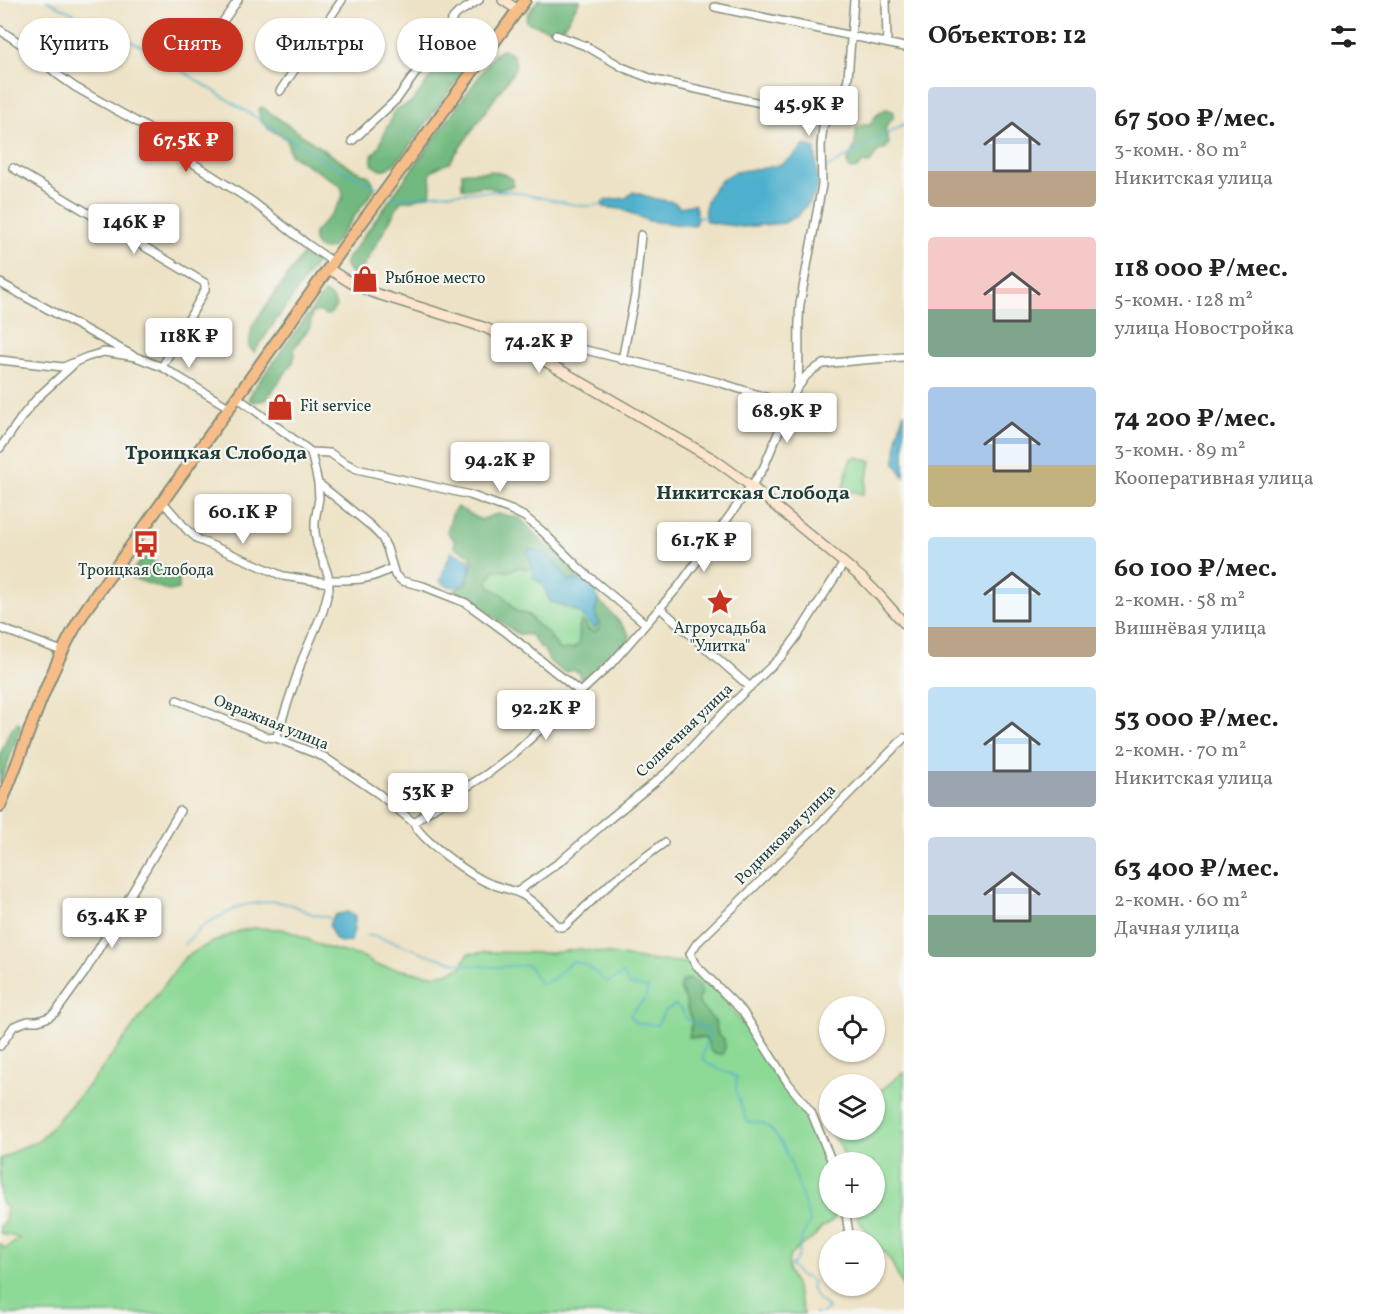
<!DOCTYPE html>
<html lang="ru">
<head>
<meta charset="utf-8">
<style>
  :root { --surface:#fff; --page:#f6f6f6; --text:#222; --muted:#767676; --accent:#c8321e }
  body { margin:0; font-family:Vollkorn,serif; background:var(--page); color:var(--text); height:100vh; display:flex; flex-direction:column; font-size:22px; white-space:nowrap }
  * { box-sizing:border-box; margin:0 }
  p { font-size:20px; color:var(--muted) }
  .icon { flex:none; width:33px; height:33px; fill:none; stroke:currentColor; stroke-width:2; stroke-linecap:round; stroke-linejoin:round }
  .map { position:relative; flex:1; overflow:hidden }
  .sheet { display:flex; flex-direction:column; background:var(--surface); width:480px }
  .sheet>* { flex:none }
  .hud { position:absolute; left:18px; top:18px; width:570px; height:54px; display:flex; gap:12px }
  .controls { position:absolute; left:819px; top:996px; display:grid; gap:12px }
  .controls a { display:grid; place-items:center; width:66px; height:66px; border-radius:50%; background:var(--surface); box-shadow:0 2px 4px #0004; font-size:30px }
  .price { position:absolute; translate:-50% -51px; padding:0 14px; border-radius:6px; background:#fff; color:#222; font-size:20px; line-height:39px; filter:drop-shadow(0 2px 3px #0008) }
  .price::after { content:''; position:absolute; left:50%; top:36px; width:18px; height:14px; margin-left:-9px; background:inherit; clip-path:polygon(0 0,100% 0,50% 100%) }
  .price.on { background:var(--accent); color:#fff }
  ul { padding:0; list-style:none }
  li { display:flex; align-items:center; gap:18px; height:150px; padding:0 24px }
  li span { display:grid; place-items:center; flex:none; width:168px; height:120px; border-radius:6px; color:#555 }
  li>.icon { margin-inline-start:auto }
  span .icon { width:72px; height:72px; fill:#fffc; stroke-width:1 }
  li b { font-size:26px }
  h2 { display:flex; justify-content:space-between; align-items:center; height:72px; padding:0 24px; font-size:26px }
  .pill { padding:0 21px; border-radius:27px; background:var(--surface); box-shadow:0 2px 4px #0004; font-size:21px; line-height:54px }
  .pill.on { background:var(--accent); color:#fff }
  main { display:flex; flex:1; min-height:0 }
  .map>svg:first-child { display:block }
  .green { fill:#8dd996; stroke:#568b65; stroke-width:1.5; fill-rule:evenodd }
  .forest { fill:#72b97f; stroke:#487b5a; stroke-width:1.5 }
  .water { fill:#4fb0ce; stroke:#377681; stroke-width:1.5 }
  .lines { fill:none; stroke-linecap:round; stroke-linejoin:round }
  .stream { stroke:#4fb0ce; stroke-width:1.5 }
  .street-casing { stroke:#86907c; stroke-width:10 }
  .secondary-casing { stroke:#86907c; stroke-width:12 }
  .primary-casing { stroke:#86907c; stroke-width:14 }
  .street { stroke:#fff; stroke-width:7 }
  .secondary { stroke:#fce5cf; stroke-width:9 }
  .primary { stroke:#f7bd88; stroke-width:10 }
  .labels { text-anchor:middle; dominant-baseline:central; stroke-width:4.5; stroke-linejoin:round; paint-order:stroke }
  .poi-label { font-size:16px; fill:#1f3d34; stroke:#f6f6f2; text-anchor:start }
  .street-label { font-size:16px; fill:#1f3d34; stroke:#f6f6f2 }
  .quarter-label { font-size:20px; font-weight:bold; fill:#1f3d34; stroke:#f6f6f2 }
</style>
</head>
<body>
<main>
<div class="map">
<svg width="904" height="1314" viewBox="0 0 904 1314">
  <rect width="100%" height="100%" fill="#f6f6f2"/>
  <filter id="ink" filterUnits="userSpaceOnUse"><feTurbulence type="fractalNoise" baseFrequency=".0167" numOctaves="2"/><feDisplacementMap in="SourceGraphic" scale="12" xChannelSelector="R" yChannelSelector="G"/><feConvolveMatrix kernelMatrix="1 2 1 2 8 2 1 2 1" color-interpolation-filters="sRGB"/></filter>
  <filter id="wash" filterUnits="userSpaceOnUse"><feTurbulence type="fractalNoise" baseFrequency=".008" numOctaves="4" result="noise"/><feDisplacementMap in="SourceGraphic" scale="24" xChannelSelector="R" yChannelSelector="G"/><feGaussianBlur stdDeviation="1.35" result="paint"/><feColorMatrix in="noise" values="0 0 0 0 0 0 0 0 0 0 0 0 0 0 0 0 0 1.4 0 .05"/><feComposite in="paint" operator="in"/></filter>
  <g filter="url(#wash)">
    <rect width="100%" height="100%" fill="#ede2c5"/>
    <!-- green -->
    <path class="green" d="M857 457 871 461 863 494 849 491V489L843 487 851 458Z
      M520 567 527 569 533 568 534 578 542 583 550 601 579 612 597 626 598 621H600L599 629 595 632 579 627 580 640 578 646 572 649 559 650 548 633 537 625 529 615 516 611 503 595 491 588 487 582 494 570 508 571Z
      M253 928 282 929 296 934 324 947 364 957 375 965 418 973 432 975 447 973 461 967 468 954 487 952 551 953 580 949 646 960 690 963 699 971 722 997 747 1029 766 1061 790 1093 811 1125 829 1172 830 1208H838L833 1220 821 1228 812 1239 799 1247 789 1257 788 1271 795 1285 804 1314H5L0 1311V1243L5 1249 19 1239C13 1235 7 1236 0 1233V1225L5 1222 7 1209 2 1203 0 1198V1159C8 1157 11 1153 18 1149 25 1145 34 1144 41 1139L99 1073 185 957 211 943 239 931ZM698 999 700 1006C707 1011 717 1026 718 1035L709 1043 704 1038H696L690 1029 692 1022 687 1008 686 1001Z
      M904 1072V1290L891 1261 858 1220 855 1208H874V1162H846L840 1145 827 1128 825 1119 829 1120 830 1130H874L875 1095Z"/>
    <!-- forest -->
    <path class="forest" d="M538 0H580L564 26 558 32C547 28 535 27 526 21L527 15Z
      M465 28 476 32 480 44 478 52 404 153C395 163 386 177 372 164V156L379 147 385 131 391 120 392 114 396 109 403 107 413 101 441 63 452 42Z
      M503 49C513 53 518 60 514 71L449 163C420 173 434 173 430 195L408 201H401L358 276C350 273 347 270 345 262L496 53Z
      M262 107 328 153 355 170 369 176 373 182 374 189 370 195 331 248 324 249 317 247 314 240V233L334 211 342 199 343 192 340 185 290 154 287 140C275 130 258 128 259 109Z
      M886 109 893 111V118L888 123 885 130 889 143 885 149 878 151 870 163H863L858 168 850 169 847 163C848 155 854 152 855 144 856 139 855 134 857 128L863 125H870C874 117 878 112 886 109Z
      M491 171 506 175 512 179 513 186 498 190 484 186 469 189 462 188V173C472 171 482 173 491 171Z
      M306 251 314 255 317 260 316 263 254 352 249 347 252 326 303 254Z
      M324 293C330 296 335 299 336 306L330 314 325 315 319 311 312 313 310 327 294 348 295 355 293 362 266 400 252 402 249 398 253 390Z
      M457 507 481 520 493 515 500 514 520 518 543 543 560 555 569 565 590 581 568 580 557 565 545 553 533 568 527 569 520 567 508 571 494 570 487 582 491 588 503 595 516 611 528 615 537 625 548 633 559 650 572 649 578 646C581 637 578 629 581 620L586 624 588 630 595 632 599 629 600 622 598 621 595 613 598 600C603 604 628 631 630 636 630 637 629 639 629 641 616 655 601 678 580 678L579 672 573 670 566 672 560 670 550 662 544 650 539 646 531 635 518 634 475 603 456 596 454 591C457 588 462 588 466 584L473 562 471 555 454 547 455 541 447 531 453 512Z
      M144 558 174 571 179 578V589L170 591 132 578V571Z
      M18 722 21 727 0 785V756L9 732Z
      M687 979C696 981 699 984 702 993L698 999 700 1006C706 1010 708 1016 715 1021L718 1035 724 1039 725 1047 723 1054H715L710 1050 709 1043 704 1038 689 1037 692 1022 687 1008 686 1001 680 989 681 982Z"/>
    <!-- water -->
    <path class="water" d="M805 145 815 148 818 187 813 197 798 216 784 223 743 227 712 223 706 221C703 213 705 207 708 199 710 194 712 191 715 187 734 164 750 173 775 166 787 163 796 154 805 145Z
      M633 192 655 199 674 202 680 207 694 204C697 212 699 217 694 226L649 221 621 209 603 207 602 203 607 200 626 198Z
      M904 412V477L895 463 898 432Z
      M530 549 545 553 557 565 568 580 590 581 596 589 598 600 595 613 598 621 597 626 594 628 579 612 550 601 542 583 534 578 533 568 527 552Z
      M451 552 470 559C472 565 469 579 464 583 457 590 445 586 440 581Z
      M348 912 355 917 354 930 351 941C335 945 334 938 329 924L335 915Z"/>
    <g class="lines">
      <!-- stream -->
      <path class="stream" d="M46 0 151 51 326 162 377 187
        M823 170 904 124
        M392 198 429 194 510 191 580 206 605 205
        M696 217H706
        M367 935C393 939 414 951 439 958 469 968 498 968 528 965L540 984 553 979 572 961 586 965 607 982 623 974 629 985 648 988 645 998 630 1015 636 1023 657 1025 666 1010 676 1005 683 1012 687 1020 710 1030 702 1058 710 1065 737 1077 736 1092 747 1122C751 1122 757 1122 761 1123 788 1132 801 1197 810 1222L802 1236 798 1257 791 1266 801 1277H807L813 1282 811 1288 817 1298 824 1304 828 1309 821 1314
        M184 944 205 924 243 905 274 901 292 905 312 914 327 917 332 920
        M815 1314H817"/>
    </g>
  </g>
  <g filter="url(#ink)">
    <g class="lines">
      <defs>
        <path id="street" d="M886 0 887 43
          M715 7 904 47
          M0 30 30 50 58 75 75 87 146 127 185 158 253 202 307 244 333 262
          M556 35 586 46 624 68 655 80 779 107 828 115
          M199 56 238 0
          M280 91 342 0
          M352 141 397 99 446 31 453 18 458 13 479 0
          M13 168 205 283V290L162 367
          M0 283 132 355
          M493 330 515 333 718 382 790 405
          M0 360 63 367 87 357 104 352 136 357 162 367 230 408
          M622 360 635 295 641 235
          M799 386 806 376 813 370 823 364 862 360 904 357
          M237 397 311 452 318 483 319 498 315 521V532L317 544 328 575 329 589 323 611 302 660 276 738
          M0 448 24 414 38 397 74 364
          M311 452 330 453 343 462 357 469 470 495 511 510 525 517 542 531 581 570 646 624
          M318 483 371 526 382 538 387 548 395 575 402 581 423 586 466 603 507 633 580 692
          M162 501 188 531 199 540 283 576 329 583
          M329 580C356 580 368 581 392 568
          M660 608 750 687
          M0 628 62 651
          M177 700 267 737 276 738 324 757 379 794 414 823C420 839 469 874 486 882 499 888 514 889 526 897 537 905 548 915 557 925L561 927 565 926 614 880 664 843
          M414 823 426 813 487 774 516 752 611 664 679 586 751 486 763 469 797 388C801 360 797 332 800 304L822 185 821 146 823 127 828 115 836 108 843 98 848 78 854 0
          M517 892 561 861 602 825 672 768 733 703 783 655 798 635 844 563
          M0 1046 14 1026 28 1021H38L49 1017 56 1012 85 972 180 811
          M832 1162 811 1112 788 1083 743 1012 695 964 690 954 697 943 823 820 904 738
          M845 1208 850 1240"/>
        <path id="secondary" d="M503 0 518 10
          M329 269 351 283 371 292 486 328 507 339 715 460 751 486 862 578 878 594 904 623"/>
        <path id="primary" d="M0 806C28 740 47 670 86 609L333 262 525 0"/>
      </defs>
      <!-- street casing -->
      <use href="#street" class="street-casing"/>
      <!-- secondary casing -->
      <use href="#secondary" class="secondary-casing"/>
      <!-- primary casing -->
      <use href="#primary" class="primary-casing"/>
      <!-- street -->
      <use href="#street" class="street"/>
      <!-- secondary -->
      <use href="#secondary" class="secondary"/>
      <!-- primary -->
      <use href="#primary" class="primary"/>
    </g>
  </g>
  <!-- icons -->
  <defs>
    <symbol id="shop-bare" viewBox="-9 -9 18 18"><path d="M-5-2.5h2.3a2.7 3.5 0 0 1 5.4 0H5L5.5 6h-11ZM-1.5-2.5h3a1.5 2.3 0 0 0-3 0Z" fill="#c8321e" stroke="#f6f6f2" stroke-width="2.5" paint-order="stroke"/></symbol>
    <symbol id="bus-bare" viewBox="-9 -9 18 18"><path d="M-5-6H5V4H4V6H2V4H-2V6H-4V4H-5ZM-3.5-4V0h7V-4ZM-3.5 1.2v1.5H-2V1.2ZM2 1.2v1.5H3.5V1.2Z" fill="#c8321e" stroke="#f6f6f2" stroke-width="2.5" paint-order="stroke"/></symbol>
    <symbol id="sight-bare" viewBox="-9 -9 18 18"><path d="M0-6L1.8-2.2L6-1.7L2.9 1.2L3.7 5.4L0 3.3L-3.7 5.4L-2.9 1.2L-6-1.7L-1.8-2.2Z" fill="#c8321e" stroke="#f6f6f2" stroke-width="2.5" paint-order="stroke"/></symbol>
  </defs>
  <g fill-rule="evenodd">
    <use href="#shop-bare" x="346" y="260" width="38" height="38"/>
    <use href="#shop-bare" x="261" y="388" width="38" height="38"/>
    <use href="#bus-bare" x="127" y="525" width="38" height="38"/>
    <use href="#sight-bare" x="701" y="583" width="38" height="38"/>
  </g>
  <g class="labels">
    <!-- poi labels -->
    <g class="poi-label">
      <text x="385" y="279">Рыбное место</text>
      <text x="300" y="407">Fit service</text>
      <text x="146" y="571" text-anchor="middle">Троицкая Слобода</text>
      <text x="720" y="629" text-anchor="middle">Агроусадьба<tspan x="720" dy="18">"Улитка"</tspan></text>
    </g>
    <!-- street labels -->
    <g class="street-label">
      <text transform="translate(271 723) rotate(22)">Овражная улица</text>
      <text transform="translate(685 731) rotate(-44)">Солнечная улица</text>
      <text transform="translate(786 835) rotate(-45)">Родниковая улица</text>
    </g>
    <!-- quarter labels -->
    <g class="quarter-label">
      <text x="216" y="454">Троицкая Слобода</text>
      <text x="753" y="494">Никитская Слобода</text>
    </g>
  </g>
</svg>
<div class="controls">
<a><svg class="icon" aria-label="locate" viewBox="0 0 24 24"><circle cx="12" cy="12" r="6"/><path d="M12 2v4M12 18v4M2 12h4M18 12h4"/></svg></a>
<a><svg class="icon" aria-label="layers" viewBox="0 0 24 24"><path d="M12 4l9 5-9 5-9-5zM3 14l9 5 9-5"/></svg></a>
<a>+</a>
<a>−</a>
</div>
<b class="price" style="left:809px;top:137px">45.9K ₽</b>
<b class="price on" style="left:186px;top:173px">67.5K ₽</b>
<b class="price" style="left:134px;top:255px">146K ₽</b>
<b class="price" style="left:189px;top:369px">118K ₽</b>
<b class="price" style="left:539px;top:374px">74.2K ₽</b>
<b class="price" style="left:787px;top:444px">68.9K ₽</b>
<b class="price" style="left:500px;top:493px">94.2K ₽</b>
<b class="price" style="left:243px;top:545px">60.1K ₽</b>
<b class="price" style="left:704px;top:573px">61.7K ₽</b>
<b class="price" style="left:546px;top:741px">92.2K ₽</b>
<b class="price" style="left:428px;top:824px">53K ₽</b>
<b class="price" style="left:112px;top:949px">63.4K ₽</b>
<div class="hud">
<a class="pill">Купить</a>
<a class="pill on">Снять</a>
<a class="pill">Фильтры</a>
<a class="pill">Новое</a>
</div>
</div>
<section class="sheet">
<h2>Объектов: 12<svg class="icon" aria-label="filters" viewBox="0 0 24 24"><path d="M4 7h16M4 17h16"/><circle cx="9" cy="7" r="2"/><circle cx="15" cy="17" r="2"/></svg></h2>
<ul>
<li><span style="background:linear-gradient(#c9d6e8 70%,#b9a48a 0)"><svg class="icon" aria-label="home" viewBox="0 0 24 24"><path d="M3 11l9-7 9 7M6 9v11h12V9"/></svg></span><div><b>67 500 ₽/мес.</b><p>3-комн. · 80 m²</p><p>Никитская улица</p></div></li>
<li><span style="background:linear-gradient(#f6c9c9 60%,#7fa58c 0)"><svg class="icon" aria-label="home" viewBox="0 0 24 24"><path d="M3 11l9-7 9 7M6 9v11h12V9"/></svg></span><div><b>118 000 ₽/мес.</b><p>5-комн. · 128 m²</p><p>улица Новостройка</p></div></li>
<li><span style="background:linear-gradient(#a9c7e8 65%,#c2b280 0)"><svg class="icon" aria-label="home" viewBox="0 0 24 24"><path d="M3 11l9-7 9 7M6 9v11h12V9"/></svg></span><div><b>74 200 ₽/мес.</b><p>3-комн. · 89 m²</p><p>Кооперативная улица</p></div></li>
<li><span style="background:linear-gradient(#bfe0f5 75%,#b9a48a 0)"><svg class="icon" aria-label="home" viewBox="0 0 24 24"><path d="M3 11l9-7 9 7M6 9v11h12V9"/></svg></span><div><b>60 100 ₽/мес.</b><p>2-комн. · 58 m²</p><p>Вишнёвая улица</p></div></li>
<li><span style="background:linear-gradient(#bfe0f5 70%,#9aa5b1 0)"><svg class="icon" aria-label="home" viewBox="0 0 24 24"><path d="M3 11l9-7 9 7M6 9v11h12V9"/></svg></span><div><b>53 000 ₽/мес.</b><p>2-комн. · 70 m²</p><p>Никитская улица</p></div></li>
<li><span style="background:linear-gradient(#c9d6e8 65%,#7fa58c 0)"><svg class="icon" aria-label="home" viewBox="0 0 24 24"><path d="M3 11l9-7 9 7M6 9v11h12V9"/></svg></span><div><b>63 400 ₽/мес.</b><p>2-комн. · 60 m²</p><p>Дачная улица</p></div></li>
</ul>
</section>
</main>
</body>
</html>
